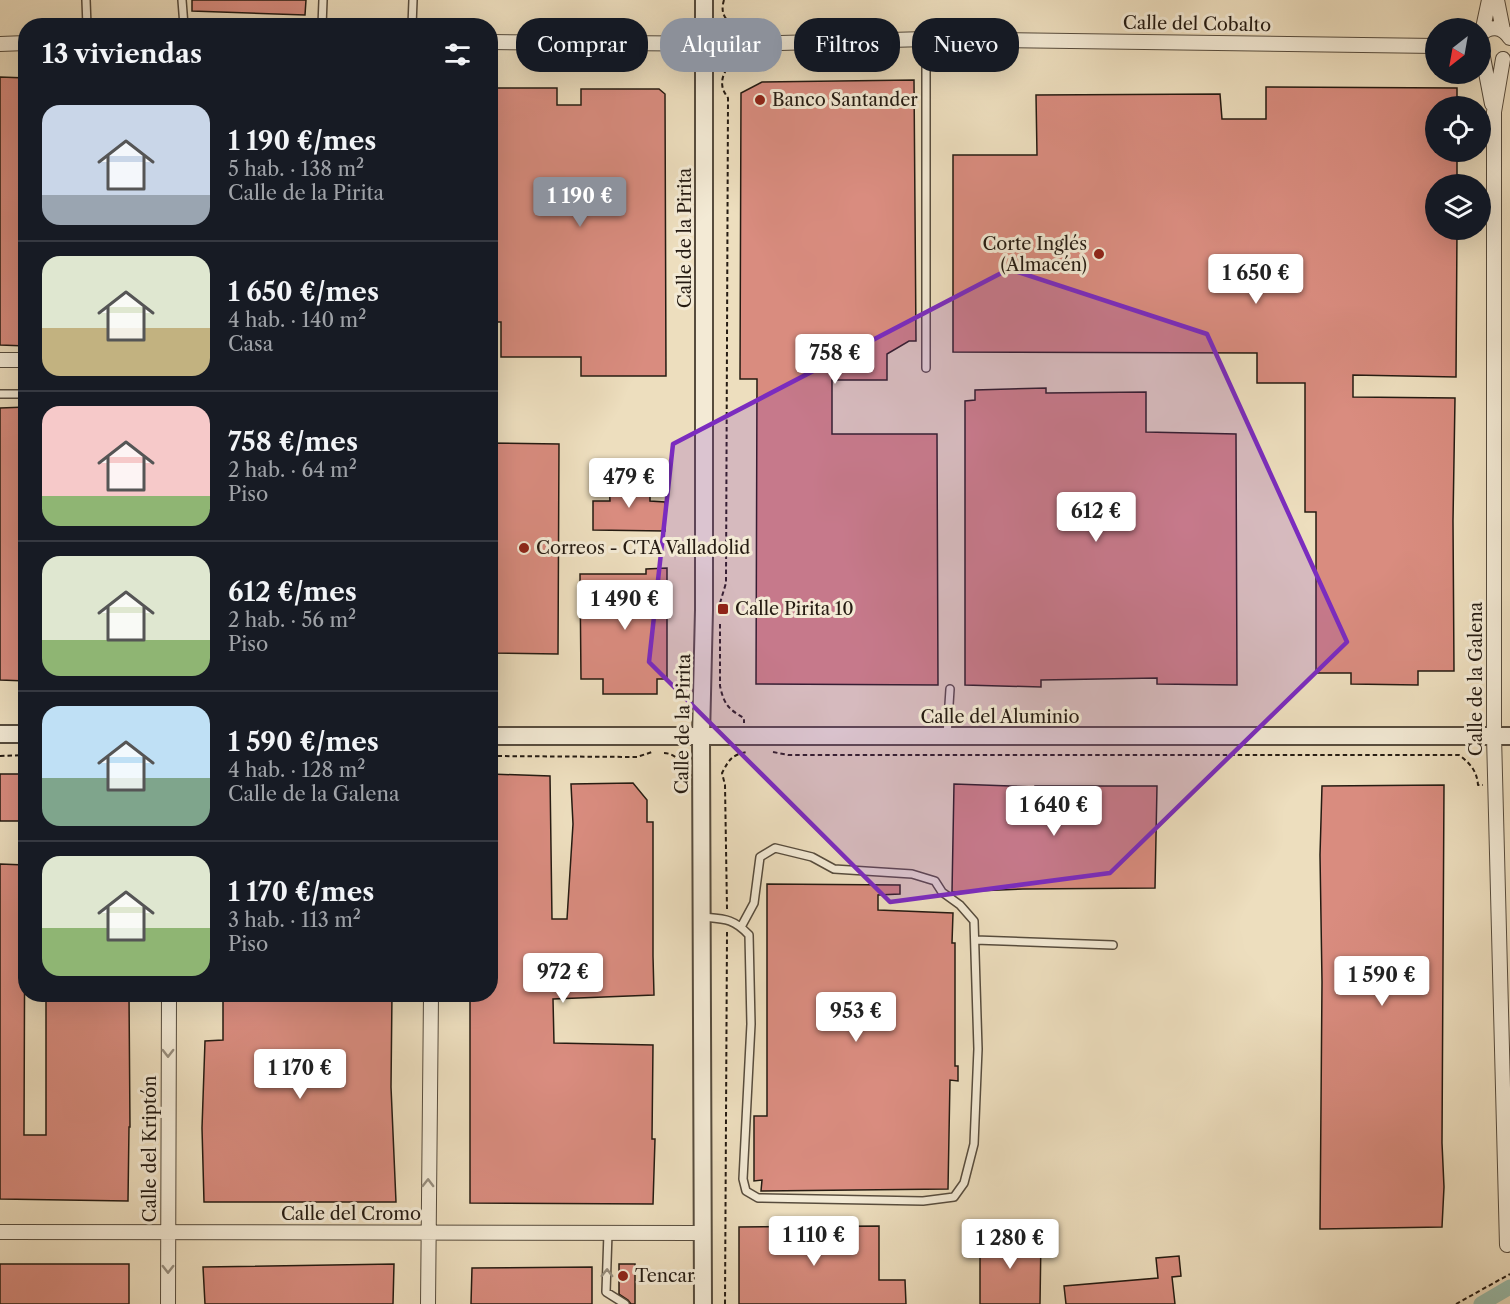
<!DOCTYPE html>
<html lang="es">
<head>
<meta charset="utf-8">
<style>
  :root { --surface:#171b24; --page:#242831; --text:#f1f3f6; --muted:#9ea1a6; --line:#363941; --accent:#8c9099 }
  body { margin:0; font-family:"Libre Caslon Text",serif; background:var(--page); color:var(--text); height:100vh; display:flex; flex-direction:column; font-size:22px; white-space:nowrap }
  * { box-sizing:border-box; margin:0 }
  p { font-size:20px; color:var(--muted) }
  .icon { flex:none; width:33px; height:33px; fill:none; stroke:currentColor; stroke-width:2; stroke-linecap:round; stroke-linejoin:round }
  .map { position:relative; flex:1; overflow:hidden }
  .panel { position:absolute; left:18px; top:18px; width:480px; height:984px; display:flex; flex-direction:column; background:var(--surface); border-radius:24px; box-shadow:0 6px 24px #0002 }
  .panel>* { flex:none }
  .top-card { position:absolute; left:516px; top:18px; width:570px; height:54px; display:flex; gap:12px }
  .needle { width:39px; rotate:211deg }
  .controls { position:absolute; left:1425px; top:18px; display:grid; gap:12px }
  .controls a { display:grid; place-items:center; width:66px; height:66px; border-radius:50%; background:var(--surface); box-shadow:0 6px 24px #0002; font-size:30px }
  .price { position:absolute; translate:-50% -51px; padding:0 14px; border-radius:6px; background:#fff; color:#222; font-size:20px; line-height:39px; filter:drop-shadow(0 2px 3px #0008) }
  .price::after { content:''; position:absolute; left:50%; top:36px; width:18px; height:14px; margin-left:-9px; background:inherit; clip-path:polygon(0 0,100% 0,50% 100%) }
  .price.selected { background:var(--accent); color:#fff }
  ul { padding:0; list-style:none }
  li { display:flex; align-items:center; gap:18px; height:150px; padding:0 24px }
  li+li { border-top:2px solid var(--line) }
  li span { display:grid; place-items:center; flex:none; width:168px; height:120px; border-radius:18px; color:#555 }
  li>.icon { margin-inline-start:auto }
  span .icon { width:72px; height:72px; fill:#fffc; stroke-width:1 }
  li b { font-size:26px }
  h2 { display:flex; justify-content:space-between; align-items:center; height:72px; padding:0 24px; font-size:26px }
  .chip { padding:0 21px; border-radius:24px; background:var(--surface); box-shadow:0 6px 24px #0002; font-size:21px; line-height:54px }
  .chip.selected { background:var(--accent); color:#fff }
  .map>svg:first-child { display:block }
  .lines { fill:none; stroke-linecap:round; stroke-linejoin:round }
  .canal { stroke:#9abdab; stroke-width:15 }
  .building { fill:#d98c7f; stroke:#251b12; stroke-width:1.5 }
  .service-casing { stroke:#574c3d; stroke-width:10 }
  .minor-casing { stroke:#574c3d; stroke-width:16 }
  .tertiary-casing { stroke:#574c3d; stroke-width:20 }
  .path { stroke:#251b12; stroke-width:2; stroke-dasharray:4.5 3; stroke-linecap:butt }
  .service { stroke:#f3ead5; stroke-width:7 }
  .minor { stroke:#f3ead5; stroke-width:14 }
  .tertiary { stroke:#f3ead5; stroke-width:16 }
  .oneway { stroke:#968d7d }
  .marked { fill:#7b2cbf; fill-opacity:0.2; stroke:#7b2cbf; stroke-width:4.5; stroke-linejoin:round }
  .poi-dot { fill:#8f2418; stroke:#f3ead5; stroke-width:2 }
  .labels { text-anchor:middle; dominant-baseline:central; stroke-width:6; stroke-linejoin:round; paint-order:stroke }
  .street-label { font-size:18px; fill:#251b12; stroke:#f3ead5 }
  .poi-label { font-size:18px; fill:#251b12; stroke:#f3ead5; text-anchor:start }
</style>
</head>
<body>
<div class="map">
<svg width="1510" height="1304" viewBox="0 0 1510 1304">
  <rect width="100%" height="100%" fill="#eddebe"/>
  <filter id="stains"><feTurbulence type="fractalNoise" baseFrequency=".00333" numOctaves="4"/><feColorMatrix values="0 0 0 0 .2 0 0 0 0 .09 0 0 0 0 .02 0 0 0 .5 -.17"/></filter>
  <radialGradient id="worn" r=".72"><stop offset=".6" stop-color="#630" stop-opacity="0"/><stop offset="1" stop-color="#630" stop-opacity=".3"/></radialGradient>
  <g class="lines">
    <!-- canal -->
    <path class="canal" d="M1481 1304 1510 1287"/>
  </g>
  <!-- building -->
  <path class="building" d="M192 0H306L305 15 192 11Z
    M0 77 26 78V346L0 345Z
    M914 80 916 341H909L887 354V380H832V434H937L938 685 756 684 757 379H740L741 93 762 82Z
    M1266 87 1457 88V106H1436V152H1457V184H1436V230H1457L1456 377 1353 375V397L1455 398 1453 521 1454 671H1418V685L1351 684V673H1316V512H1305V383H1257V353L953 352V155H1037L1036 95 1220 94 1222 119H1266Z
    M490 88H557V105H581V89H659L665 94 666 376H581V357H501V322H490Z
    M1046 388V393L1146 392V432L1236 434 1237 685 1157 684V678L1041 680V687L965 685V401L975 400V390Z
    M26 407V681L0 680V408Z
    M490 443 559 444 558 654 490 653Z
    M609 481H650V501L665 502V531L593 530V501H610Z
    M667 568V679H657V694H603V679H581L580 574H646V569Z
    M0 774H25V821H0Z
    M490 774 550 776 552 919H567L573 824 571 784 633 783 647 800V822H653V956L654 995 553 999 554 1043 653 1045 652 1139H655L653 1204 470 1203V994H490Z
    M954 784 1035 787V786H1157L1155 888 1023 889 952 892Z
    M1444 785 1442 1143 1444 1187 1442 1227 1320 1229 1322 982 1320 855 1322 786Z
    M0 864 25 865 24 1135H46V994H129L130 1127H129L128 1201 0 1199Z
    M767 884 900 885V894L878 895V910L953 913 952 943H955V1066H958V1081L950 1080 948 1189 761 1191 762 1180 754 1181V1116H767Z
    M223 994H392L391 1087 396 1202H204L202 1128 205 1041 223 1040Z
    M879 1226V1280H905L906 1304H739V1227Z
    M980 1236 1041 1237 1040 1304H980Z
    M1179 1256 1181 1276 1172 1277 1175 1304H1066L1064 1286 1158 1278 1156 1258Z
    M0 1264H129V1304H0Z
    M394 1264 393 1304H205L203 1267Z
    M619 1264H635V1304H631L628 1300 619 1294Z
    M592 1267V1304H471L472 1268Z"/>
  <g class="lines">
    <defs>
      <path id="service" d="M86 0 87 26
        M182 0 184 26
        M322 26 323 0
        M412 26 413 0
        M926 39V368
        M0 394H26
        M947 736 950 689
        M702 917C724 919 733 918 749 935L751 1024 743 1179 746 1191 758 1198 923 1201 954 1197 964 1183 974 1144 978 1049 974 921 960 905 942 892 935 881 912 874 834 869 812 857 775 848 760 857 754 903 741 927
        M975 940 1113 945
        M608 1233 606 1292 625 1304"/>
      <path id="minor" d="M1497 0 1503 30
        M1482 33 1489 0
        M1480 35C1490 25 1502 26 1510 38
        M490 42 746 44 926 39 1436 46
        M0 44 26 43
        M1483 57 1492 104
        M1503 59 1494 112V736L1507 1245
        M0 360H26
        M0 1232 702 1233
        M168 1304 169 994
        M428 1304 431 994"/>
      <path id="tertiary" d="M0 734H26
        M490 736H1510
        M703 1304 701 736 704 610V0"/>
    </defs>
    <!-- service casing -->
    <use href="#service" class="service-casing"/>
    <!-- minor casing -->
    <use href="#minor" class="minor-casing"/>
    <!-- tertiary casing -->
    <use href="#tertiary" class="tertiary-casing"/>
    <!-- path -->
    <path class="path" d="M724 0C719 16 728 23 741 30
      M720 603 726 583 728 98C726 95 724 92 723 89 719 76 729 63 740 59
      M720 624V686C724 704 728 709 744 718V723
      M773 752 788 755H1459C1470 763 1477 771 1478 785H1483
      M664 753C673 753 680 760 685 767
      M0 756 26 755
      M490 756 637 757 652 752
      M727 909 725 785 722 773C729 760 731 755 747 752
      M725 1304 727 932
      M1456 1304 1510 1274"/>
    <!-- service -->
    <use href="#service" class="service"/>
    <!-- minor -->
    <use href="#minor" class="minor"/>
    <!-- tertiary -->
    <use href="#tertiary" class="tertiary"/>
  </g>
  <!-- one-way arrows -->
  <defs><path id="oneway-chevron" d="M-2-3.5L2.5 0L-2 3.5" fill="none" stroke-width="1.6" stroke-linecap="round" stroke-linejoin="round" transform="scale(1.5)"/></defs>
  <g class="oneway">
    <use href="#oneway-chevron" transform="translate(168 1053) rotate(90)"/>
    <use href="#oneway-chevron" transform="translate(428 1183) rotate(-89)"/>
    <use href="#oneway-chevron" transform="translate(168 1269) rotate(90)"/>
    <use href="#oneway-chevron" transform="translate(607 1273) rotate(-89)"/>
  </g>
  <!-- marked area -->
  <path class="marked" d="M1009 269 1207 334 1347 642 1110 873 890 902 649 662 673 444Z"/>
  <!-- markers -->
  <g class="poi-dot">
    <circle cx="760" cy="100" r="6"/>
    <circle cx="1099" cy="254" r="6"/>
    <circle cx="524" cy="548" r="6"/>
    <rect x="717" y="603" width="12" height="12" rx="3"/>
    <circle cx="623" cy="1276" r="6"/>
  </g>
  <g class="labels">
    <!-- street labels -->
    <g class="street-label">
      <text transform="translate(1197 24) rotate(1)">Calle del Cobalto</text>
      <text transform="translate(685 238) rotate(-90)">Calle de la Pirita</text>
      <text transform="translate(1476 679) rotate(-90)">Calle de la Galena</text>
      <text x="1000" y="717">Calle del Aluminio</text>
      <text transform="translate(683 724) rotate(-89)">Calle de la Pirita</text>
      <text transform="translate(150 1149) rotate(-90)">Calle del Kriptón</text>
      <text x="351" y="1214">Calle del Cromo</text>
    </g>
    <!-- poi labels -->
    <g class="poi-label">
      <text x="772" y="100">Banco Santander</text>
      <text x="1087" y="244" text-anchor="end">Corte Inglés<tspan x="1087" dy="21">(Almacén)</tspan></text>
      <text x="536" y="548">Correos - CTA Valladolid</text>
      <text x="735" y="609">Calle Pirita 10</text>
      <text x="635" y="1276">Tencar</text>
    </g>
  </g>
  <rect width="100%" height="100%" filter="url(#stains)"/>
  <rect width="100%" height="100%" fill="url(#worn)"/>
</svg>
<div class="controls">
<a><svg class="needle" viewBox="-14 -14 28 28"><path d="M0-13l5 13h-10z" fill="#e53935"/><path d="M0 13l5-13h-10z" fill="#9ea1a6"/></svg></a>
<a><svg class="icon" aria-label="locate" viewBox="0 0 24 24"><circle cx="12" cy="12" r="6"/><path d="M12 2v4M12 18v4M2 12h4M18 12h4"/></svg></a>
<a><svg class="icon" aria-label="layers" viewBox="0 0 24 24"><path d="M12 4l9 5-9 5-9-5zM3 14l9 5 9-5"/></svg></a>
</div>
<b class="price selected" style="left:580px;top:228px">1 190 €</b>
<b class="price" style="left:1256px;top:305px">1 650 €</b>
<b class="price" style="left:835px;top:385px">758 €</b>
<b class="price" style="left:629px;top:509px">479 €</b>
<b class="price" style="left:1096px;top:543px">612 €</b>
<b class="price" style="left:625px;top:631px">1 490 €</b>
<b class="price" style="left:1054px;top:837px">1 640 €</b>
<b class="price" style="left:563px;top:1004px">972 €</b>
<b class="price" style="left:1382px;top:1007px">1 590 €</b>
<b class="price" style="left:856px;top:1043px">953 €</b>
<b class="price" style="left:300px;top:1100px">1 170 €</b>
<b class="price" style="left:814px;top:1267px">1 110 €</b>
<b class="price" style="left:1010px;top:1270px">1 280 €</b>
<div class="top-card">
<a class="chip">Comprar</a>
<a class="chip selected">Alquilar</a>
<a class="chip">Filtros</a>
<a class="chip">Nuevo</a>
</div>
<section class="panel">
<h2>13 viviendas<svg class="icon" aria-label="filters" viewBox="0 0 24 24"><path d="M4 7h16M4 17h16"/><circle cx="9" cy="7" r="2"/><circle cx="15" cy="17" r="2"/></svg></h2>
<ul>
<li><span style="background:linear-gradient(#c9d6e8 75%,#9aa5b1 0)"><svg class="icon" aria-label="home" viewBox="0 0 24 24"><path d="M3 11l9-7 9 7M6 9v11h12V9"/></svg></span><div><b>1 190 €/mes</b><p>5 hab. · 138 m²</p><p>Calle de la Pirita</p></div></li>
<li><span style="background:linear-gradient(#dfe7d0 60%,#c2b280 0)"><svg class="icon" aria-label="home" viewBox="0 0 24 24"><path d="M3 11l9-7 9 7M6 9v11h12V9"/></svg></span><div><b>1 650 €/mes</b><p>4 hab. · 140 m²</p><p>Casa</p></div></li>
<li><span style="background:linear-gradient(#f6c9c9 75%,#8fb573 0)"><svg class="icon" aria-label="home" viewBox="0 0 24 24"><path d="M3 11l9-7 9 7M6 9v11h12V9"/></svg></span><div><b>758 €/mes</b><p>2 hab. · 64 m²</p><p>Piso</p></div></li>
<li><span style="background:linear-gradient(#dfe7d0 70%,#8fb573 0)"><svg class="icon" aria-label="home" viewBox="0 0 24 24"><path d="M3 11l9-7 9 7M6 9v11h12V9"/></svg></span><div><b>612 €/mes</b><p>2 hab. · 56 m²</p><p>Piso</p></div></li>
<li><span style="background:linear-gradient(#bfe0f5 60%,#7fa58c 0)"><svg class="icon" aria-label="home" viewBox="0 0 24 24"><path d="M3 11l9-7 9 7M6 9v11h12V9"/></svg></span><div><b>1 590 €/mes</b><p>4 hab. · 128 m²</p><p>Calle de la Galena</p></div></li>
<li><span style="background:linear-gradient(#dfe7d0 60%,#8fb573 0)"><svg class="icon" aria-label="home" viewBox="0 0 24 24"><path d="M3 11l9-7 9 7M6 9v11h12V9"/></svg></span><div><b>1 170 €/mes</b><p>3 hab. · 113 m²</p><p>Piso</p></div></li>
</ul>
</section>
</div>
</body>
</html>
